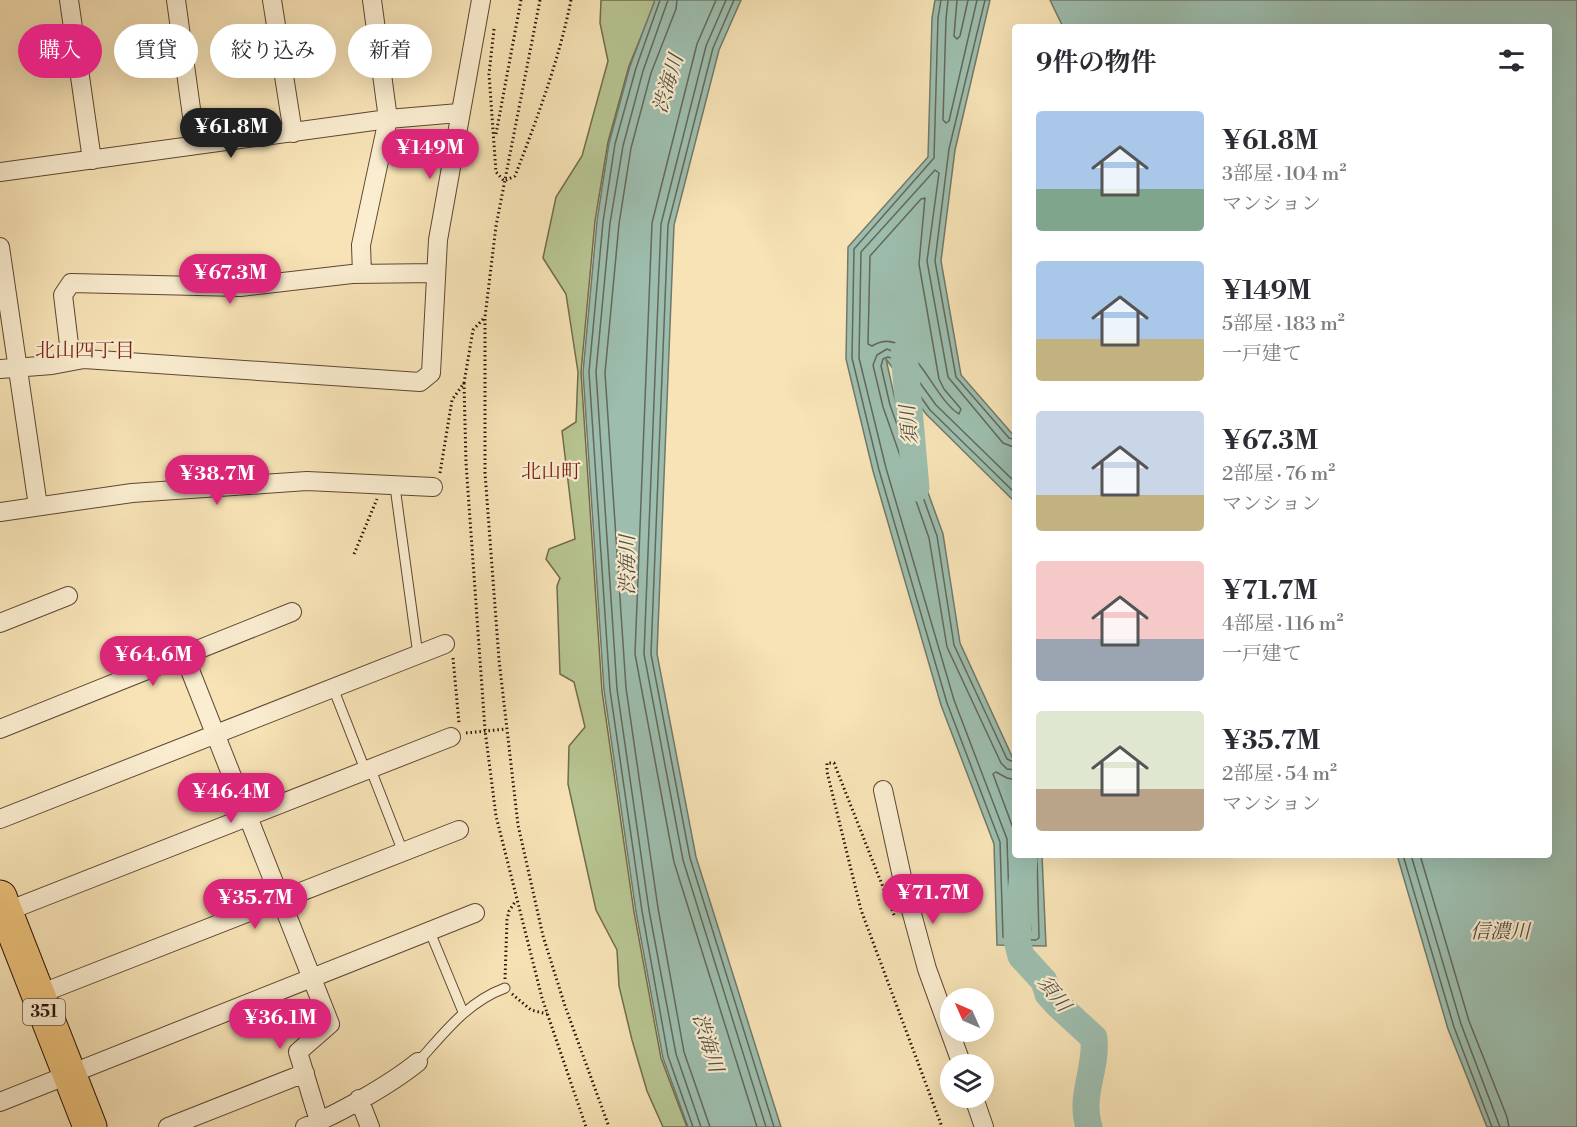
<!DOCTYPE html>
<html lang="ja">
<head>
<meta charset="utf-8">
<style>
  :root { --surface:#fff; --page:#f7f7f7; --text:#2b2b33; --muted:#7c7c81; --accent:#db2777 }
  body { margin:0; font-family:"Libre Bodoni","Noto Serif JP",serif; background:var(--page); color:var(--text); height:100vh; display:flex; flex-direction:column; font-size:22px; white-space:nowrap }
  * { box-sizing:border-box; margin:0 }
  p { font-size:20px; color:var(--muted) }
  .icon { flex:none; width:33px; height:33px; fill:none; stroke:currentColor; stroke-width:2; stroke-linecap:round; stroke-linejoin:round }
  .map { position:relative; flex:1; overflow:hidden }
  .sheet { position:absolute; left:1012px; top:24px; width:540px; height:834px; display:flex; flex-direction:column; background:var(--surface); border-radius:6px; box-shadow:0 6px 24px #0002 }
  .sheet>* { flex:none }
  .hud { position:absolute; left:18px; top:24px; width:570px; height:54px; display:flex; gap:12px }
  .needle { width:39px; rotate:315deg }
  .tools { position:absolute; left:940px; top:988px; display:grid; gap:12px }
  .tools a { display:grid; place-items:center; width:54px; height:54px; border-radius:50%; background:var(--surface); box-shadow:0 6px 24px #0002; font-size:30px }
  .price { position:absolute; translate:-50% -51px; padding:0 14px; border-radius:21px; background:var(--accent); color:#fff; font-size:20px; line-height:39px; filter:drop-shadow(0 2px 3px #0008) }
  .price::after { content:''; position:absolute; left:50%; top:36px; width:18px; height:14px; margin-left:-9px; background:inherit; clip-path:polygon(0 0,100% 0,50% 100%) }
  .price.on { background:#222; color:#fff }
  ul { padding:0; list-style:none }
  li { display:flex; align-items:center; gap:18px; height:150px; padding:0 24px }
  li span { display:grid; place-items:center; flex:none; width:168px; height:120px; border-radius:6px; color:#555 }
  li>.icon { margin-inline-start:auto }
  span .icon { width:72px; height:72px; fill:#fffc; stroke-width:1 }
  li b { font-size:26px }
  h2 { display:flex; justify-content:space-between; align-items:center; height:72px; padding:0 24px; font-size:26px }
  .chip { padding:0 21px; border-radius:27px; background:var(--surface); box-shadow:0 6px 24px #0002; font-size:21px; line-height:54px }
  .chip.on { background:var(--accent); color:#fff }
  .map>svg:first-child { display:block }
  .green { fill:#b7c592; stroke:#726b4c; stroke-width:1.5 }
  .water { fill:#9dbeaf; stroke:#70796b; stroke-width:1.5 }
  .lines { fill:none; stroke-linecap:round; stroke-linejoin:round }
  .shore { stroke:#64685a; stroke-width:1.5 }
  .river { stroke:#9dbeaf; stroke-width:27 }
  .lane-casing { stroke:#5f4632; stroke-width:11 }
  .street-casing { stroke:#5f4632; stroke-width:20 }
  .highway-casing { stroke:#2c1106; stroke-width:35 }
  .path { stroke:#2c1106; stroke-width:3; stroke-dasharray:1.5 3; stroke-linecap:butt }
  .lane { stroke:#faedd0; stroke-width:9 }
  .street { stroke:#faedd0; stroke-width:18 }
  .highway { stroke:#ecc27b; stroke-width:33 }
  .labels { text-anchor:middle; dominant-baseline:central; stroke-width:4.5; stroke-linejoin:round; paint-order:stroke }
  .shield { fill:#faedd0; stroke:#6a5343; stroke-width:1.5 }
  .shield-label { font-size:16px; font-weight:bold; fill:#2c1106 }
  .water-label { font-size:20px; font-style:italic; fill:#544e41; stroke:#faedd0 }
  .neighbourhood-label { font-size:20px; fill:#7a1f14; stroke:#faedd0 }
</style>
</head>
<body>
<div class="map">
<svg width="1577" height="1127" viewBox="0 0 1577 1127">
  <rect width="100%" height="100%" fill="#f7e3b6"/>
  <filter id="stains"><feTurbulence type="fractalNoise" baseFrequency=".00333" numOctaves="4"/><feColorMatrix values="0 0 0 0 .2 0 0 0 0 .09 0 0 0 0 .02 0 0 0 .5 -.17"/></filter>
  <radialGradient id="worn" r=".72"><stop offset=".6" stop-color="#630" stop-opacity="0"/><stop offset="1" stop-color="#630" stop-opacity=".3"/></radialGradient>
  <!-- green -->
  <path class="green" d="M601 0H656L629 66 608 142 595 221 581 372 602 691 634 912 661 1058 687 1127H663L647 1091 632 1040 619 986 617 950 596 910 568 784 569 746 585 727 574 682 560 674 557 586 560 578 546 559 549 549 575 539 562 431 576 422 578 372 566 294 543 258 556 197 582 156 608 61 600 23Z"/>
  <!-- water -->
  <path class="water" d="M655 0H741L719 50 674 225 657 654 696 857 781 1127H688L663 1058 636 912 604 690 583 372 597 221 609 143 630 66Z
    M935 0H990L955 150 941 261 961 375 1015 437V502L926 414 886 359 896 404 943 534 960 643 1015 763 1016 855H1042L1046 946 997 945 994 844 941 705 873 471 846 359 848 247 928 157 932 18Z
    M1050 0H1577V1127H1487L1448 1029 1397 855H1550V27H1063Z"/>
  <g class="lines">
    <!-- shore -->
    <path class="shore" d="M660 0 636 68 615 144 603 222 589 372 610 690 642 911 668 1056 693 1127
      M668 0 643 71 623 146 610 223 596 372 617 689 649 910 676 1054 701 1127
      M677 0 676 9 651 73 631 148 619 224 605 373 626 688 658 908 684 1052 710 1127
      M716 0 697 44 652 223 635 654 674 862 757 1127
      M726 0 706 46 661 224 644 654 683 860 766 1127
      M734 0 713 48 668 225 651 654 690 858 774 1127
      M941 0 938 18 934 158 854 249 852 358 879 470 947 703 1000 842 1003 937 1005 939 1036 940 1039 938 1037 855
      M948 0 946 19 943 120 946 123 949 121 977 0
      M957 0 954 36 957 39 960 36 968 0
      M985 0 949 149 935 261 956 377 1009 438 1016 440
      M925 198 919 264 939 379 944 389 961 409 959 414C931 397 911 322 872 346L868 344 870 256 921 199Z
      M1016 448 1003 443 948 377 927 261 939 173 935 170 861 252 859 358 886 468 954 700 1007 839 1010 929 1013 932 1029 933 1031 930 1029 855
      M1016 483 936 405 899 354 887 349 877 355 873 365 883 407 929 538 947 647 1001 763 1007 769 1016 770
      M1016 494 930 410 894 359 888 357 883 359 881 366 890 405 937 536 954 645 1007 759 1016 763
      M1016 780 1007 778 996 772 993 774 1016 836
      M1403 855 1454 1027 1492 1127
      M1411 855 1461 1024 1500 1127
      M1420 855 1469 1021 1507 1117 1509 1127"/>
    <!-- river -->
    <path class="river" d="M904 353 916 488
      M1022 855 1024 860 1017 940 1021 956 1044 981 1048 994 1057 1004 1094 1038C1097 1069 1079 1097 1089 1127"/>
    <defs>
      <path id="lane" d="M395 487 418 655
        M333 688 366 772
        M371 770 403 852
        M430 932 463 1012
        M418 1062C444 1033 467 1002 505 988"/>
      <path id="street" d="M69 0 92 160
        M176 0 196 145
        M272 0 293 133
        M0 172 388 119 459 113
        M0 247 38 506
        M362 274 361 245 388 119 372 0
        M71 361 63 295 71 283 240 287 352 274 436 273
        M0 369 52 365 84 359 420 382 431 373 438 240 481 0
        M0 512 132 493 307 481 433 487
        M0 623 68 596
        M184 655 330 1024 298 1052 319 1121
        M0 729 292 612
        M883 790 902 877 927 969 962 1065
        M0 819 445 644
        M0 914 451 737
        M37 995 459 830
        M974 1098 984 1127
        M359 1099 370 1127
        M0 1102 475 913
        M168 1127 305 1073
        M305 1127C337 1115 391 1084 418 1062"/>
      <path id="highway" d="M0 897 90 1127"/>
    </defs>
    <!-- lane casing -->
    <use href="#lane" class="lane-casing"/>
    <!-- street casing -->
    <use href="#street" class="street-casing"/>
    <!-- highway casing -->
    <use href="#highway" class="highway-casing"/>
    <!-- path -->
    <path class="path" d="M540 0 496 226 485 317V473L499 660 518 825 543 936 565 1006 609 1127
      M494 29 489 74 496 172 504 181 515 176C537 119 559 60 571 0
      M496 134 521 0
      M464 383 466 463 485 730 496 816 542 998 586 1127
      M440 473 452 400 464 383 473 330 485 317
      M354 554 377 499
      M453 658 459 723
      M466 733 506 729
      M894 915 834 763H827V772L861 910 942 1127
      M505 979 507 920 509 911 515 902
      M512 994 531 1010 547 1014"/>
    <!-- lane -->
    <use href="#lane" class="lane"/>
    <!-- street -->
    <use href="#street" class="street"/>
    <!-- highway -->
    <use href="#highway" class="highway"/>
  </g>
  <g class="labels">
    <!-- shield labels -->
    <rect class="shield" x="23" y="999" width="42" height="26" rx="4.5"/>
    <g class="shield-label">
      <text x="44" y="1012">351</text>
    </g>
    <!-- water labels -->
    <g class="water-label">
      <text transform="translate(669 84) rotate(-73)">渋海川</text>
      <text transform="translate(910 425) rotate(-95)">須川</text>
      <text transform="translate(628 565) rotate(-90)">渋海川</text>
      <text x="1500" y="932">信濃川</text>
      <text transform="translate(1053 994) rotate(52)">須川</text>
      <text transform="translate(707 1043) rotate(73)">渋海川</text>
    </g>
    <!-- neighbourhood labels -->
    <g class="neighbourhood-label">
      <text x="85" y="351">北山四丁目</text>
      <text x="551" y="472">北山町</text>
    </g>
  </g>
  <rect width="100%" height="100%" filter="url(#stains)"/>
  <rect width="100%" height="100%" fill="url(#worn)"/>
</svg>
<div class="tools">
<a><svg class="needle" viewBox="-14 -14 28 28"><path d="M0-13l5 13h-10z" fill="#e53935"/><path d="M0 13l5-13h-10z" fill="#7c7c81"/></svg></a>
<a><svg class="icon" aria-label="layers" viewBox="0 0 24 24"><path d="M12 4l9 5-9 5-9-5zM3 14l9 5 9-5"/></svg></a>
</div>
<b class="price on" style="left:231px;top:159px">¥61.8M</b>
<b class="price" style="left:430px;top:180px">¥149M</b>
<b class="price" style="left:230px;top:305px">¥67.3M</b>
<b class="price" style="left:217px;top:506px">¥38.7M</b>
<b class="price" style="left:153px;top:687px">¥64.6M</b>
<b class="price" style="left:231px;top:824px">¥46.4M</b>
<b class="price" style="left:933px;top:925px">¥71.7M</b>
<b class="price" style="left:255px;top:930px">¥35.7M</b>
<b class="price" style="left:280px;top:1050px">¥36.1M</b>
<div class="hud">
<a class="chip on">購入</a>
<a class="chip">賃貸</a>
<a class="chip">絞り込み</a>
<a class="chip">新着</a>
</div>
<section class="sheet">
<h2>9件の物件<svg class="icon" aria-label="filters" viewBox="0 0 24 24"><path d="M4 7h16M4 17h16"/><circle cx="9" cy="7" r="2"/><circle cx="15" cy="17" r="2"/></svg></h2>
<ul>
<li><span style="background:linear-gradient(#a9c7e8 65%,#7fa58c 0)"><svg class="icon" aria-label="home" viewBox="0 0 24 24"><path d="M3 11l9-7 9 7M6 9v11h12V9"/></svg></span><div><b>¥61.8M</b><p>3部屋 · 104 m²</p><p>マンション</p></div></li>
<li><span style="background:linear-gradient(#a9c7e8 65%,#c2b280 0)"><svg class="icon" aria-label="home" viewBox="0 0 24 24"><path d="M3 11l9-7 9 7M6 9v11h12V9"/></svg></span><div><b>¥149M</b><p>5部屋 · 183 m²</p><p>一戸建て</p></div></li>
<li><span style="background:linear-gradient(#c9d6e8 70%,#c2b280 0)"><svg class="icon" aria-label="home" viewBox="0 0 24 24"><path d="M3 11l9-7 9 7M6 9v11h12V9"/></svg></span><div><b>¥67.3M</b><p>2部屋 · 76 m²</p><p>マンション</p></div></li>
<li><span style="background:linear-gradient(#f6c9c9 65%,#9aa5b1 0)"><svg class="icon" aria-label="home" viewBox="0 0 24 24"><path d="M3 11l9-7 9 7M6 9v11h12V9"/></svg></span><div><b>¥71.7M</b><p>4部屋 · 116 m²</p><p>一戸建て</p></div></li>
<li><span style="background:linear-gradient(#dfe7d0 65%,#b9a48a 0)"><svg class="icon" aria-label="home" viewBox="0 0 24 24"><path d="M3 11l9-7 9 7M6 9v11h12V9"/></svg></span><div><b>¥35.7M</b><p>2部屋 · 54 m²</p><p>マンション</p></div></li>
</ul>
</section>
</div>
</body>
</html>
